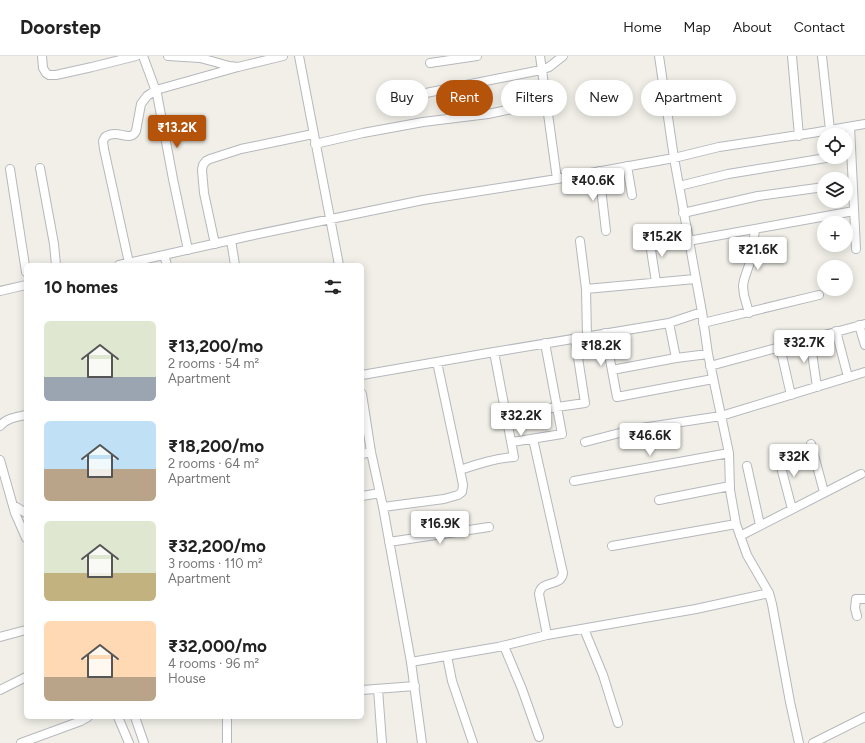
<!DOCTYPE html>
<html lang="en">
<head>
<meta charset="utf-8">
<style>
  :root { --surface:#fff; --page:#f2f2f2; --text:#222; --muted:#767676; --line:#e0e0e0; --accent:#b45309 }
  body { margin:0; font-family:Figtree,sans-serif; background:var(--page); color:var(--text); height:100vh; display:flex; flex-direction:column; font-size:15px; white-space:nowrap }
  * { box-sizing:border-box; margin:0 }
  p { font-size:13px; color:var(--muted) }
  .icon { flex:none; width:22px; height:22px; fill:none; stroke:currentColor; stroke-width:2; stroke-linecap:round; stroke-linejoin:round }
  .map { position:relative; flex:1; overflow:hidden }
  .panel { position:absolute; left:24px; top:207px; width:340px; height:456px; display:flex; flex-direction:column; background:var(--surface); border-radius:6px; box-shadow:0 2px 10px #0003 }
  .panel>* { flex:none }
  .hud { position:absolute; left:376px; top:24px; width:380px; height:36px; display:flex; gap:8px }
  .buttons { position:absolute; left:817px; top:72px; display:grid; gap:8px }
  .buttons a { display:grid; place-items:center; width:36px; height:36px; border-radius:50%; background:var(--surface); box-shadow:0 2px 10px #0003; font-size:20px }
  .price { position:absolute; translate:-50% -34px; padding:0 9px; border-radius:4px; background:#fff; color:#222; font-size:13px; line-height:26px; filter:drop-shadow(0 1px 2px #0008) }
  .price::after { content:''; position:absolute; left:50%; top:24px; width:12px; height:9px; margin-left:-6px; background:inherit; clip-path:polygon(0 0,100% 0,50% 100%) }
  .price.on { background:var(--accent); color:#fff }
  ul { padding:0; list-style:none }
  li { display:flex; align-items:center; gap:12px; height:100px; padding:0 20px }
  li span { display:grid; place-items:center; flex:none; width:112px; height:80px; border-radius:6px; color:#555 }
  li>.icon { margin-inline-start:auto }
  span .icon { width:48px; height:48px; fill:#fffc; stroke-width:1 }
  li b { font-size:17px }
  h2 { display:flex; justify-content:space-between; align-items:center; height:48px; padding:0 20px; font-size:17px }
  .tag { padding:0 14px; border-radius:18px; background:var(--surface); box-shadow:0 2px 10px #0003; font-size:14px; line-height:36px }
  .tag.on { background:var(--accent); color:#fff }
  header { display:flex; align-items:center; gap:24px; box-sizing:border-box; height:56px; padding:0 20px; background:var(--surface); border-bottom:1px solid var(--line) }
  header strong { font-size:19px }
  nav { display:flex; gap:22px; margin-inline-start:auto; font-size:14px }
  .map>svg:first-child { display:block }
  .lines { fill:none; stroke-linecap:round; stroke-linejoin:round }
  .street-casing { stroke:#b5b8bc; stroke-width:10 }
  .street { stroke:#fff; stroke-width:8 }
</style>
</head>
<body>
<header>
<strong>Doorstep</strong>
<nav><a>Home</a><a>Map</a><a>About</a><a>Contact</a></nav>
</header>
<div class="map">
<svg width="865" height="687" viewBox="0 0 865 687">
  <rect width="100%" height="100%" fill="#f1efe8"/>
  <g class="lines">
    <defs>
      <path id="street" d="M42 0 43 12 46 17 49 19H56L92 11 136 0
        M143 0 157 38 173 123 188 194
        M168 0 200 2 215 6 229 10 238 11 283 0
        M299 0 339 209
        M540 0 557 123
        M659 0 674 102 702 256 708 298 729 397 730 434 736 468 747 499 769 537 772 548 790 646 799 687
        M792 0 799 80
        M822 0 830 74
        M430 7 477 0
        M421 38 541 14 549 11 563 0
        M850 71 856 193
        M315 88 363 77 423 66 488 58 546 46
        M627 110 632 139
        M40 112 54 188 56 209
        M10 113 26 216
        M599 115 606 175
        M679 130 728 118 832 101
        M683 157 758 140 824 131
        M649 181 656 226
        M231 184 235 209
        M580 185 586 233 587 280
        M688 185 854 155
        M215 188 204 137 202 114 203 109 206 105 210 103 241 93 313 78
        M164 199 167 209
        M129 207 104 93 103 85 105 81C108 79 111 78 115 78 123 78 132 84 136 75L141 48 147 40 156 34 238 11
        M119 209 249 180 423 144 557 123 674 102 719 91 812 77 865 68
        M586 233 695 223
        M0 235 26 229
        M749 257 744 239 743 230 744 224 752 200 755 173
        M669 267 676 302
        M703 267 819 239
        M859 269 865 289
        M836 275 848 321
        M605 277 617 341 713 323
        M810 283 817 331
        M780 291 791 339
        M710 310 865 268
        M612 314 676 302 708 298
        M362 319 494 296 669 267 702 256
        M362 338 371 396 383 451 411 606 422 687
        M507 360 557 351 585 347 575 282
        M0 370C6 362 17 361 26 359
        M533 383 563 517C561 532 541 523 539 538L547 579
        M512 386 562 378 545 287
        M585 386 635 373 721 360 865 316
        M811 388 824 436
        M777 396 792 453
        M362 398 371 396
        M0 404 15 457 26 482
        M747 410 760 469
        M460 414C478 408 496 402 514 401L494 296
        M574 425 729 397
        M362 440 380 437
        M659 444 730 430
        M13 449 26 457
        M383 451 444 443 458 439 462 436 463 429 460 414 437 306
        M740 480 861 418
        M389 486 489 471
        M612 490 736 468
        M857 560 855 552 856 543H865
        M584 573 603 619 618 667
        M0 581 26 574
        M504 590 522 633 539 681
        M447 600 452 625 473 687
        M411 606 498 591 547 579 696 553 769 537
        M378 633 382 687
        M0 634 26 621
        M362 634 415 630
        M118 661 129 687
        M135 661 144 687
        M21 687 81 665 88 661
        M227 687V661
        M813 687 865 661"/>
    </defs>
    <!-- street casing -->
    <use href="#street" class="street-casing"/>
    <!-- street -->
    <use href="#street" class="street"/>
  </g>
</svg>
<div class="buttons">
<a><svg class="icon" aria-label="locate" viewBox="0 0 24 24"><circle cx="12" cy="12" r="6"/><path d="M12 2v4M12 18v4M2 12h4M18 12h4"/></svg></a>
<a><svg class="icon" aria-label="layers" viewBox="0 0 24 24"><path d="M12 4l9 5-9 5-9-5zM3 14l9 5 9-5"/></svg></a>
<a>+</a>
<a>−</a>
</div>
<b class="price on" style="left:177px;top:93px">₹13.2K</b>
<b class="price" style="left:593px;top:146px">₹40.6K</b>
<b class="price" style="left:662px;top:202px">₹15.2K</b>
<b class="price" style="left:758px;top:215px">₹21.6K</b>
<b class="price" style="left:804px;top:308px">₹32.7K</b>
<b class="price" style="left:601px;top:311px">₹18.2K</b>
<b class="price" style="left:521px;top:381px">₹32.2K</b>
<b class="price" style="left:650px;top:401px">₹46.6K</b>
<b class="price" style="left:794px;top:422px">₹32K</b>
<b class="price" style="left:440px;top:489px">₹16.9K</b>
<div class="hud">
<a class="tag">Buy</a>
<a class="tag on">Rent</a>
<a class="tag">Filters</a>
<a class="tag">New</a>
<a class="tag">Apartment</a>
</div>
<section class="panel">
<h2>10 homes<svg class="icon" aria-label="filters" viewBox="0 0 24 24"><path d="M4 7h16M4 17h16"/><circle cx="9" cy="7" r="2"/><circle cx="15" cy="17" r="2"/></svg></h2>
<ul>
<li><span style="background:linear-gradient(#dfe7d0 70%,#9aa5b1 0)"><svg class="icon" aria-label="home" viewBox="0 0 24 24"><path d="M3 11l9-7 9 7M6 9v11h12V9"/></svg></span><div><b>₹13,200/mo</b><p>2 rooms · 54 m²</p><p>Apartment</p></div></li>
<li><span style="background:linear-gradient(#bfe0f5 60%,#b9a48a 0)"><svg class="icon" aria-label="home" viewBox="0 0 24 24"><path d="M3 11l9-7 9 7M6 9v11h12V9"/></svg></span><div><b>₹18,200/mo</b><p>2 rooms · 64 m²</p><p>Apartment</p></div></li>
<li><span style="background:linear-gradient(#dfe7d0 65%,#c2b280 0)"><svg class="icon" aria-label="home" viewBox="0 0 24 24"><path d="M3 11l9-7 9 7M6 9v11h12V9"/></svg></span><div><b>₹32,200/mo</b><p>3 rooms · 110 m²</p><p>Apartment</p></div></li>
<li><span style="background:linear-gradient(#ffd9b3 70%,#b9a48a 0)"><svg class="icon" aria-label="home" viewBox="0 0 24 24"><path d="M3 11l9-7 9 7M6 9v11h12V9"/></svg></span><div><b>₹32,000/mo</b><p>4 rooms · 96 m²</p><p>House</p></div></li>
</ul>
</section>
</div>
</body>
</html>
